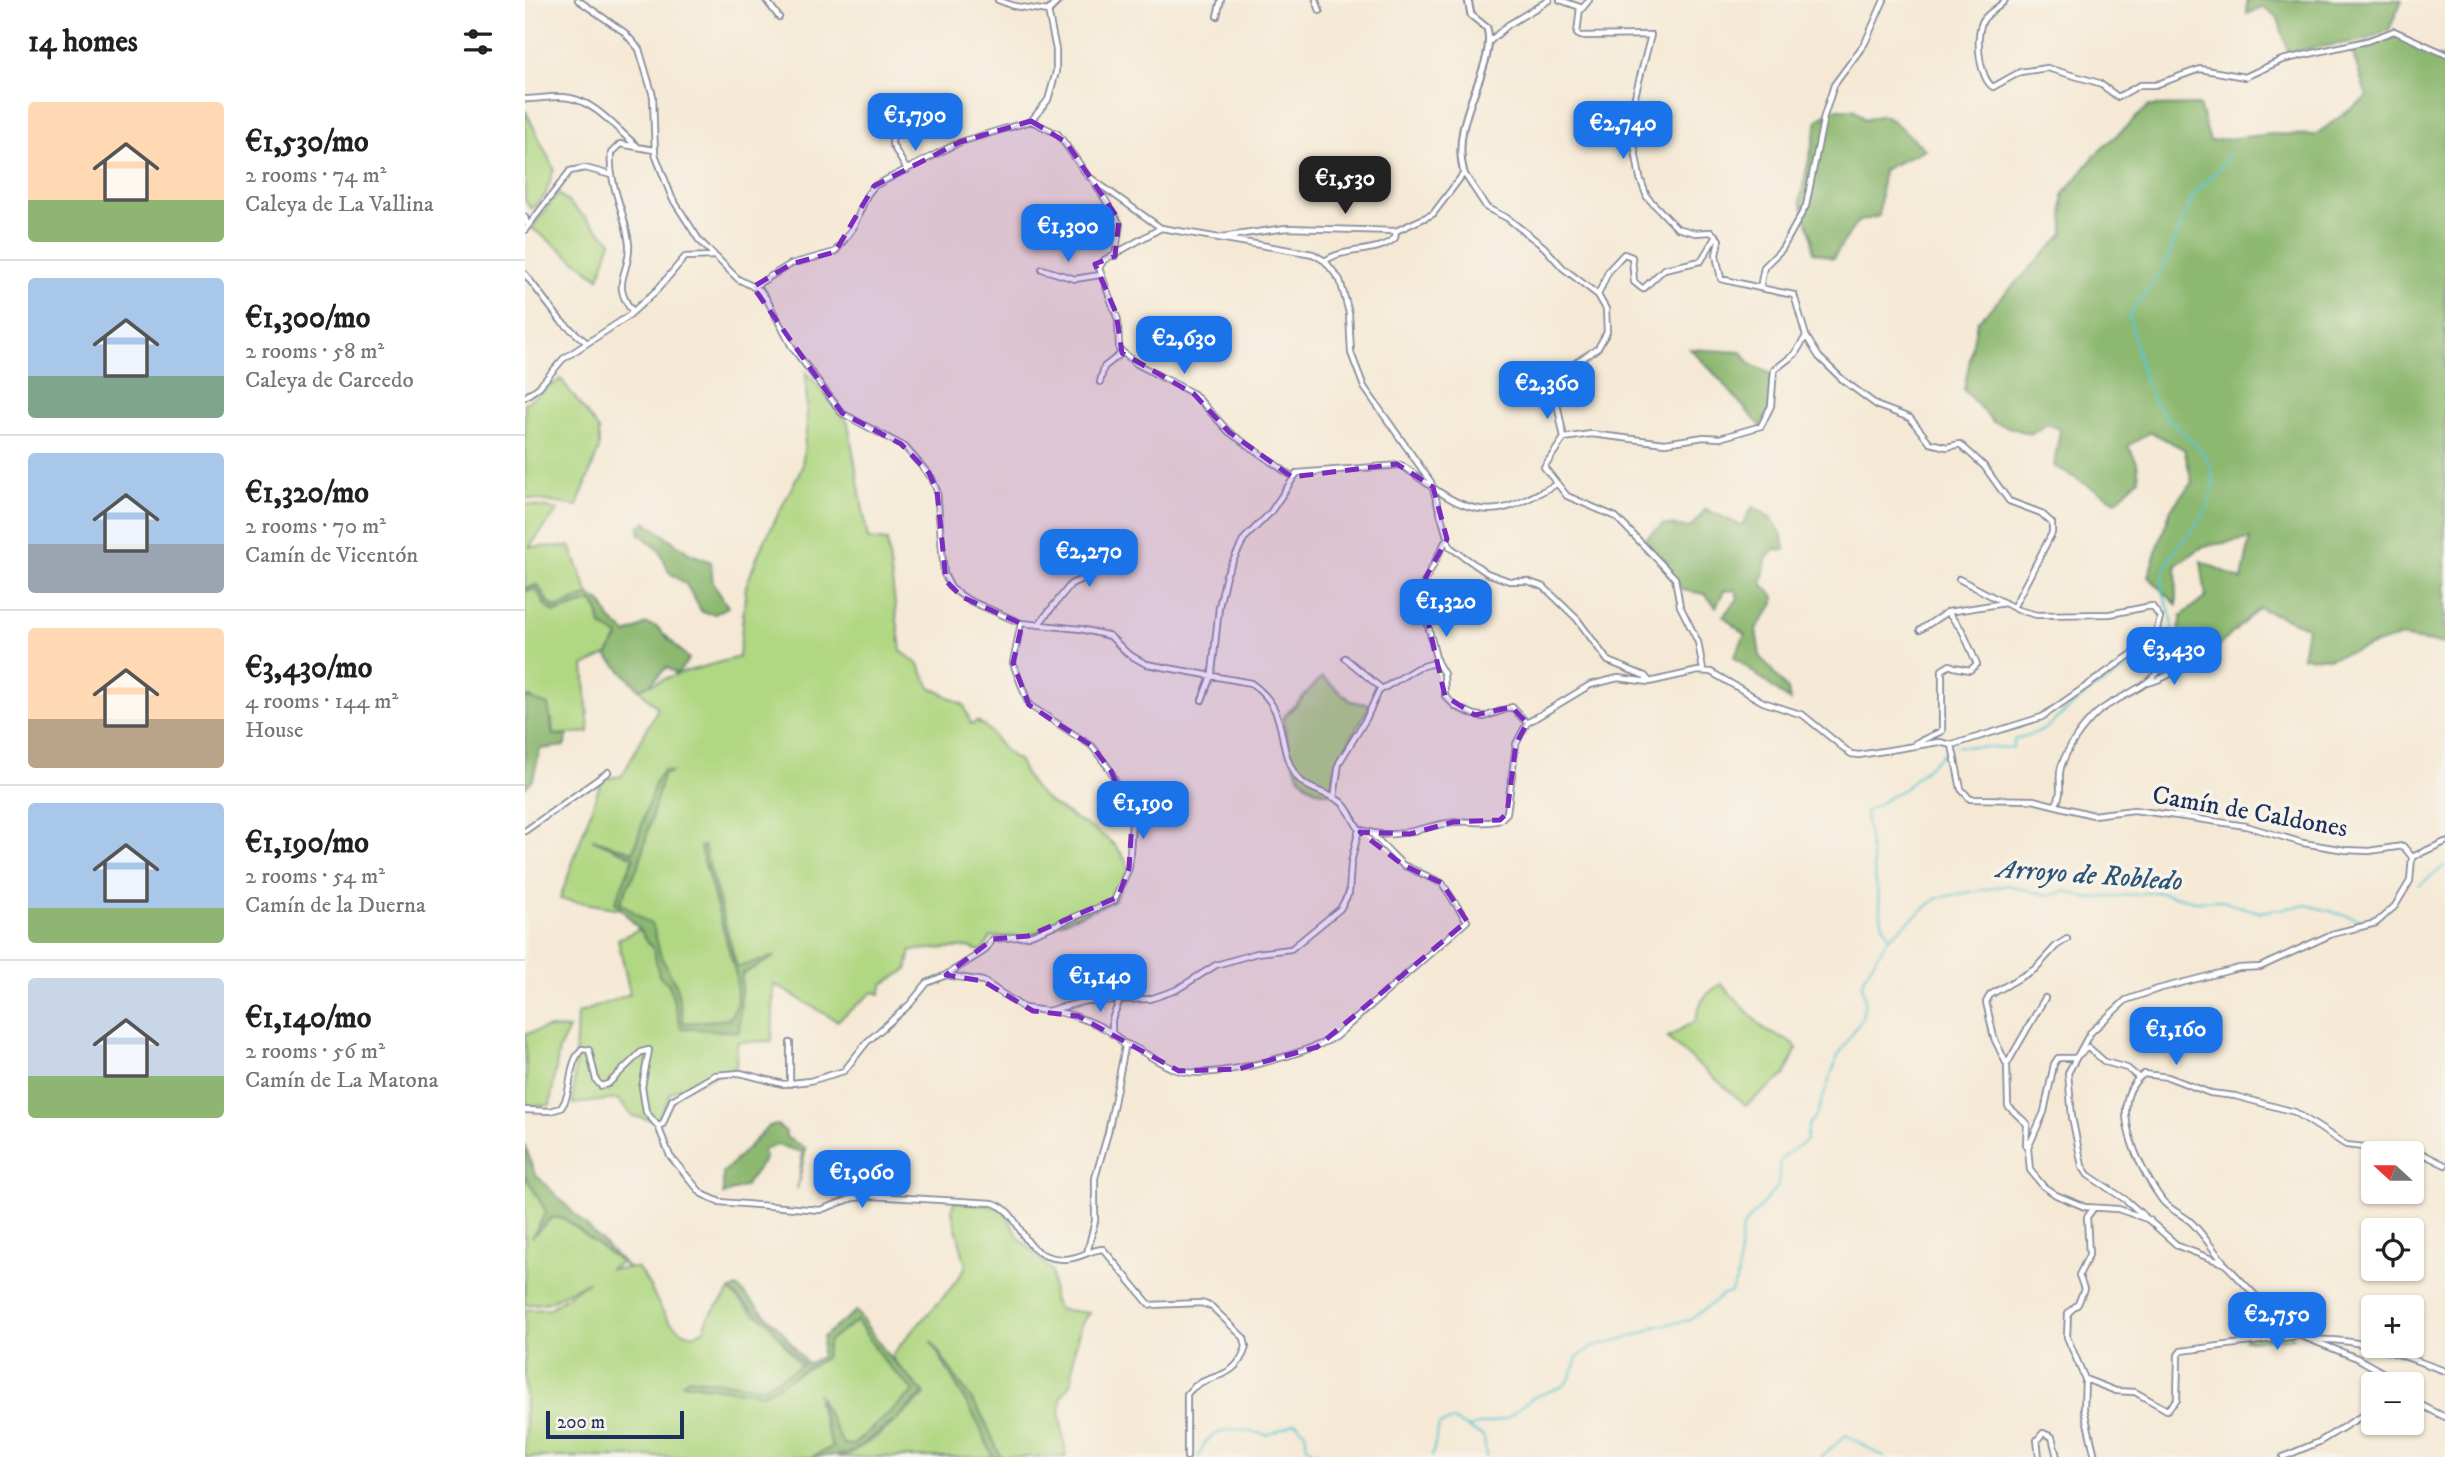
<!DOCTYPE html>
<html lang="en">
<head>
<meta charset="utf-8">
<style>
  :root { --surface:#fff; --page:#f6f6f6; --text:#202124; --muted:#757577; --line:#e0e0e0; --accent:#1a73e8 }
  body { margin:0; font-family:"IM FELL DW Pica",serif; background:var(--page); color:var(--text); height:100vh; display:flex; flex-direction:column; font-size:26px; white-space:nowrap }
  * { box-sizing:border-box; margin:0 }
  p { font-size:23px; color:var(--muted) }
  .icon { flex:none; width:38px; height:38px; fill:none; stroke:currentColor; stroke-width:2; stroke-linecap:round; stroke-linejoin:round }
  .map { position:relative; flex:1; overflow:hidden }
  .drawer { display:flex; flex-direction:column; background:var(--surface); width:525px }
  .drawer>* { flex:none }
  .needle { width:46px; rotate:291deg }
  .controls { position:absolute; left:1836px; top:1141px; display:grid; gap:14px }
  .controls a { display:grid; place-items:center; width:63px; height:63px; border-radius:7px; background:var(--surface); box-shadow:0 2px 5px #0004; font-size:35px }
  .scale { position:absolute; left:21px; bottom:18px; width:138px; box-sizing:border-box; padding-left:7px; border:4px solid #1b2f5e; border-top:0; font-size:19px; line-height:24px; white-space:nowrap; color:#1b2f5e; -webkit-text-stroke:5px #f7f3e8; paint-order:stroke }
  .price { position:absolute; translate:-50% -60px; padding:0 16px; border-radius:14px; background:var(--accent); color:#fff; font-size:23px; line-height:46px; filter:drop-shadow(0 2px 4px #0008) }
  .price::after { content:''; position:absolute; left:50%; top:42px; width:21px; height:16px; margin-left:-10px; background:inherit; clip-path:polygon(0 0,100% 0,50% 100%) }
  .price.current { background:#222; color:#fff }
  ul { padding:0; list-style:none }
  li { display:flex; align-items:center; gap:21px; height:175px; padding:0 28px }
  li+li { border-top:2px solid var(--line) }
  li span { display:grid; place-items:center; flex:none; width:196px; height:140px; border-radius:7px; color:#555 }
  li>.icon { margin-inline-start:auto }
  span .icon { width:84px; height:84px; fill:#fffc; stroke-width:1 }
  li b { font-size:30px }
  h2 { display:flex; justify-content:space-between; align-items:center; height:84px; padding:0 28px; font-size:30px }
  main { display:flex; flex:1; min-height:0 }
  .map>svg:first-child { display:block }
  .green { fill:#b0d782; stroke:#668370; stroke-width:2 }
  .forest { fill:#8cb870; stroke:#547467; stroke-width:2 }
  .lines { fill:none; stroke-linecap:round; stroke-linejoin:round }
  .stream { stroke:#59c6d0; stroke-width:2 }
  .minor-casing { stroke:#888c9a; stroke-width:8 }
  .tertiary-casing { stroke:#888c9a; stroke-width:9 }
  .minor { stroke:#fff; stroke-width:4.5 }
  .tertiary { stroke:#fff; stroke-width:5 }
  .marked { fill:#7b2cbf; fill-opacity:0.2; stroke:#7b2cbf; stroke-width:5; stroke-dasharray:14 9; stroke-linejoin:round }
  .labels { text-anchor:middle; dominant-baseline:central; stroke-width:7; stroke-linejoin:round; paint-order:stroke }
  .street-label { font-size:26px; fill:#1b2f5e; stroke:#f7f3e8 }
  .water-label { font-size:28px; font-style:italic; fill:#2a557a; stroke:#f7f3e8 }
</style>
</head>
<body>
<main>
<section class="drawer">
<h2>14 homes<svg class="icon" aria-label="filters" viewBox="0 0 24 24"><path d="M4 7h16M4 17h16"/><circle cx="9" cy="7" r="2"/><circle cx="15" cy="17" r="2"/></svg></h2>
<ul>
<li><span style="background:linear-gradient(#ffd9b3 70%,#8fb573 0)"><svg class="icon" aria-label="home" viewBox="0 0 24 24"><path d="M3 11l9-7 9 7M6 9v11h12V9"/></svg></span><div><b>€1,530/mo</b><p>2 rooms · 74 m²</p><p>Caleya de La Vallina</p></div></li>
<li><span style="background:linear-gradient(#a9c7e8 70%,#7fa58c 0)"><svg class="icon" aria-label="home" viewBox="0 0 24 24"><path d="M3 11l9-7 9 7M6 9v11h12V9"/></svg></span><div><b>€1,300/mo</b><p>2 rooms · 58 m²</p><p>Caleya de Carcedo</p></div></li>
<li><span style="background:linear-gradient(#a9c7e8 65%,#9aa5b1 0)"><svg class="icon" aria-label="home" viewBox="0 0 24 24"><path d="M3 11l9-7 9 7M6 9v11h12V9"/></svg></span><div><b>€1,320/mo</b><p>2 rooms · 70 m²</p><p>Camín de Vicentón</p></div></li>
<li><span style="background:linear-gradient(#ffd9b3 65%,#b9a48a 0)"><svg class="icon" aria-label="home" viewBox="0 0 24 24"><path d="M3 11l9-7 9 7M6 9v11h12V9"/></svg></span><div><b>€3,430/mo</b><p>4 rooms · 144 m²</p><p>House</p></div></li>
<li><span style="background:linear-gradient(#a9c7e8 75%,#8fb573 0)"><svg class="icon" aria-label="home" viewBox="0 0 24 24"><path d="M3 11l9-7 9 7M6 9v11h12V9"/></svg></span><div><b>€1,190/mo</b><p>2 rooms · 54 m²</p><p>Camín de la Duerna</p></div></li>
<li><span style="background:linear-gradient(#c9d6e8 70%,#8fb573 0)"><svg class="icon" aria-label="home" viewBox="0 0 24 24"><path d="M3 11l9-7 9 7M6 9v11h12V9"/></svg></span><div><b>€1,140/mo</b><p>2 rooms · 56 m²</p><p>Camín de La Matona</p></div></li>
</ul>
</section>
<div class="map">
<svg width="1920" height="1457" viewBox="0 0 1920 1457">
  <rect width="100%" height="100%" fill="#f7f3e8"/>
  <filter id="ink" filterUnits="userSpaceOnUse"><feTurbulence type="fractalNoise" baseFrequency=".0143" numOctaves="2"/><feDisplacementMap in="SourceGraphic" scale="14" xChannelSelector="R" yChannelSelector="G"/><feConvolveMatrix kernelMatrix="1 2 1 2 8 2 1 2 1" color-interpolation-filters="sRGB"/></filter>
  <filter id="wash" filterUnits="userSpaceOnUse"><feTurbulence type="fractalNoise" baseFrequency=".00686" numOctaves="4" result="noise"/><feDisplacementMap in="SourceGraphic" scale="28" xChannelSelector="R" yChannelSelector="G"/><feGaussianBlur stdDeviation="1.57" result="paint"/><feColorMatrix in="noise" values="0 0 0 0 0 0 0 0 0 0 0 0 0 0 0 0 0 1.4 0 .05"/><feComposite in="paint" operator="in"/></filter>
  <g filter="url(#wash)">
    <rect width="100%" height="100%" fill="#f5e9d5"/>
    <!-- green -->
    <path class="green" d="M0 110 29 169 20 196 6 209 0 200Z
      M33 193 86 241 74 278 7 228Z
      M281 372 323 423 343 539 362 541 376 651 394 665 405 687 439 705 446 724 452 721C471 731 474 752 494 761 517 824 585 817 604 868L589 901 503 936 466 937 457 952 444 947 386 950 382 970 358 984 355 994 348 992 312 1021 249 984 247 1041 212 1042 211 1067 146 1092 133 1121 107 1116 93 1099 48 1104 52 1014 105 994 93 939 115 929 96 909 35 899 77 779 97 776 133 708 114 689 152 674 214 657 221 586 235 550 277 467 282 422Z
      M36 379 74 430V449L52 506 0 498V403Z
      M0 504 33 510 4 547 45 546 64 595 31 608 22 601 13 585 0 588Z
      M11 588 20 605 30 613 67 601 73 610 76 626 94 636 83 654 59 666 64 732 28 735 27 719 6 697H0V591Z
      M797 677 826 701 845 705 811 765 806 793C766 792 765 746 757 719Z
      M1196 984 1241 1031 1261 1039 1272 1048 1260 1075 1221 1105 1142 1038 1171 1020C1174 1001 1180 994 1196 984Z
      M23 1028 44 1029 34 1049 25 1105 2 1106 0 1034Z
      M0 1162 35 1209 97 1262 84 1269 112 1268C133 1289 133 1328 169 1335L179 1329 184 1316 205 1291 229 1314 241 1319 276 1367 245 1387 300 1356 303 1340 332 1321 359 1361 389 1391 328 1445 317 1446 292 1400 307 1447 287 1457H0V1310L24 1309 64 1281 24 1302 0 1305Z
      M429 1201 477 1208 495 1239 527 1271 528 1299 533 1309 564 1313 556 1324 549 1352 547 1381 536 1398 535 1415 541 1457H312C345 1448 375 1417 400 1395L366 1357C389 1324 421 1301 441 1266L427 1212Z
      M1740 1303 1769 1338 1720 1340Z"/>
    <!-- forest -->
    <path class="forest" d="M1722 0H1877L1864 30 1840 40 1763 52 1753 18 1739 7 1722 14Z
      M1873 35 1907 56 1920 58V644L1874 637 1805 658 1777 657 1782 627 1734 608 1680 659 1652 641 1657 615 1681 597 1676 561 1717 580 1725 539 1679 546 1651 565 1652 605 1623 576 1646 509 1667 482 1659 449 1626 432 1603 446 1612 462 1614 479 1591 501 1529 466 1535 429 1523 424 1505 434 1468 422 1439 390 1452 322 1539 234 1538 195 1571 154 1624 106 1674 105 1685 141 1745 134 1790 135 1842 97 1826 48Z
      M1308 109H1329L1340 120 1356 115 1367 120 1400 149 1358 170 1354 216 1332 222 1308 258 1288 252 1287 237 1275 200 1293 120Z
      M1165 349 1217 352 1226 365 1247 374 1246 406 1236 426C1213 403 1192 373 1165 349Z
      M1228 507C1246 516 1258 528 1260 550L1249 549 1241 560 1237 583 1249 597V604L1231 629 1235 656 1263 690 1265 701 1209 657 1220 635 1198 616 1213 599 1211 590 1199 591 1191 607 1180 594 1158 590 1118 540 1138 524 1165 528 1181 509 1216 526Z
      M121 522 164 553 186 562 188 583 203 607 190 614 177 612 161 584 144 572 134 550 115 534 114 526Z
      M13 585 22 601 31 608 64 595 77 603 85 619 102 634 121 624 132 627 164 659 152 674 142 667 124 685 114 689 82 656 94 636 76 626 73 610 67 601 30 613 20 605 11 589 0 591V588Z
      M0 697 23 705 28 735H43L39 746 15 749 8 779 0 788Z
      M139 770 146 772 138 775 114 865 95 902 128 926 136 957 151 984 159 1023 204 1019 212 1005 211 975 175 847 179 846 212 967 251 956 217 974 214 1032 156 1028 144 984 134 976 129 951 115 930 90 902 109 857 67 839 108 852 131 780Z
      M253 1125 261 1132V1137L281 1149 272 1189 278 1152 252 1145 238 1149 240 1159 220 1186 198 1195V1173L244 1126Z
      M0 1145 10 1174 103 1268 38 1218H26L7 1237 21 1212 0 1175Z
      M212 1287 256 1330 282 1364 296 1357 298 1337 331 1311 363 1355 399 1393 369 1421 324 1454 287 1457 307 1447 292 1393 318 1444 328 1445 389 1391 359 1361 332 1321 304 1340 300 1358 238 1394 157 1383 163 1378 238 1387 278 1365 243 1322 205 1291Z
      M406 1341 457 1415 476 1457H468L454 1425Z"/>
    <g class="lines">
      <!-- stream -->
      <path class="stream" d="M1642 642C1658 618 1633 602 1638 577 1646 540 1684 527 1688 485 1692 449 1645 429 1630 402 1615 377 1611 342 1604 315L1640 265 1668 196 1697 165 1705 151
        M1430 746 1488 748 1489 740 1518 730 1564 692 1619 660 1635 659 1638 653
        M1894 885 1920 866
        M1862 911 1880 882
        M1365 937 1412 898 1483 885 1524 896 1541 891 1565 899 1632 892 1670 901 1694 900 1734 912 1782 905 1844 922 1858 914
        M941 1428 981 1419 1007 1398 1038 1386 1046 1377 1052 1358 1065 1348 1115 1334 1132 1326 1165 1320 1198 1295 1205 1293 1212 1280 1217 1228 1253 1186 1255 1163 1261 1154 1281 1141 1284 1124 1292 1114 1313 1056 1337 1018 1340 1000 1337 985 1341 974 1364 937 1357 921 1340 812 1380 788 1424 748
        M674 1457 680 1442 688 1435 708 1429 743 1435 771 1423 780 1432 782 1447 800 1457
        M907 1457 914 1425 928 1420 959 1437 961 1457
        M1296 1457 1321 1435 1359 1457"/>
    </g>
  </g>
  <g filter="url(#ink)">
    <g class="lines">
      <defs>
        <path id="minor" d="M53 0 99 32 114 49 128 96 130 154 147 198 174 240 213 279 235 290 241 298 267 347 317 413 380 447 407 478 412 491 419 574 426 588 443 600 496 623 556 629 585 636 603 654 621 664 726 683C766 711 750 744 770 774 781 791 801 791 816 802 824 808 828 821 834 829
          M241 0 254 17
          M791 0 795 11
          M1035 0 1055 7 1052 34 1055 36 1126 35 1110 96 1114 116 1109 145 1115 178 1122 197 1152 228 1170 233 1186 232 1191 236
          M1480 0C1474 8 1465 11 1459 19 1449 32 1454 79 1468 87L1495 72 1522 68 1574 83 1593 97 1615 85H1630L1675 69 1720 77 1757 60 1842 41 1869 31 1920 54
          M1056 10 1064 0
          M692 16 696 0
          M964 42 983 25 1024 0
          M0 99C15 99 30 95 45 98 72 103 91 129 112 146
          M506 121 533 134 563 176 636 228 788 254 800 261 815 280 824 313 826 353 839 387 906 482 925 547 962 573 984 581H1002L1019 587 1052 619 1083 661 1120 676 1124 681
          M368 129 367 144 382 170
          M568 180 595 224 590 256
          M0 217 2 224
          M636 228 579 260 574 268 593 320 594 349 612 364 669 394 704 432 768 477
          M0 230 45 171 60 168 86 175
          M697 237 761 228 871 231 908 214 939 173 962 208 982 218 1019 247 1038 268 1073 295 1081 309 1082 332 1073 348 1027 378 1039 438 1019 467 1042 496 1091 517 1150 578 1155 606 1173 642 1178 670
          M800 261C821 246 851 255 870 238L871 231
          M517 269 550 279 575 275
          M0 274 36 321 61 342
          M228 287 266 264 310 252 328 228 342 195 349 186 435 142 506 121 523 100 531 72V50L523 11 489 6 473 0
          M1073 295 1084 270 1099 254 1107 257 1109 282 1118 289 1139 269 1176 261 1191 236 1194 240 1191 255 1196 279 1235 288 1239 267 1257 249 1281 206 1299 116 1309 85 1340 43 1359 0
          M108 312C84 282 106 273 104 244 101 213 83 185 86 153L95 144 129 150
          M1281 336 1294 357 1318 380 1353 406 1385 418 1405 443 1422 447 1435 444 1459 466 1484 501 1516 513 1527 523V533L1489 606
          M575 382 579 367 597 353
          M0 397 14 387 38 359 102 317 132 290 160 257 189 256
          M1039 438 1066 434 1140 443 1179 437 1195 438 1236 426 1246 406 1249 370 1270 354 1281 336 1269 295 1235 288
          M1423 612 1480 603
          M513 625 546 584 590 564 597 551
          M1395 630 1422 612 1437 630 1452 664 1445 670 1429 667
          M820 658 856 688
          M912 662 919 674 920 696 931 707 950 715 959 717 987 707 1002 723
          M1623 683C1637 679 1650 674 1658 660
          M677 700 687 673 694 607 701 575 719 539 745 513 772 473 876 465C905 484 935 515 974 509 993 506 1013 493 1030 485
          M1391 743 1417 731V670L1425 665 1429 667
          M1427 745 1517 717 1607 654 1631 633 1635 617 1627 606 1585 614 1512 615 1493 610 1434 579
          M809 798 814 763 841 719 854 691 892 668 912 662 901 617 899 583 921 540
          M1531 804C1539 791 1532 780 1536 767 1542 748 1557 727 1572 713 1594 693 1638 687 1642 650L1636 647 1627 651 1617 645
          M834 829C873 843 896 825 931 822 946 820 961 825 975 820L982 813 991 744 1002 723 1065 685 1093 678 1124 682 1173 671 1186 672 1238 702 1278 715 1326 754 1334 755 1414 742 1427 745 1436 789 1445 799 1508 800 1568 815 1609 810 1660 817 1721 826 1778 843 1820 850 1844 851 1878 846 1887 857 1885 881 1870 906 1851 923 1807 934 1735 967 1714 968 1633 989 1601 1000 1565 1033 1543 1073 1547 1117 1557 1166 1563 1175 1601 1200 1653 1246 1700 1264 1766 1332 1832 1358 1864 1376 1869 1384
          M0 831 83 772
          M1887 857 1920 842
          M421 975 459 951 468 939 503 936 589 901 604 868 607 821 586 771 567 746 504 705 488 663 496 623
          M526 1011C545 1013 592 1028 600 1047L583 1133 570 1178V1221L562 1253
          M587 1034V1019L594 1002
          M265 1043V1084
          M599 1043C618 1049 633 1064 652 1070 685 1081 781 1054 810 1037L942 921 917 883 878 865 847 834
          M1482 1064 1520 998
          M1614 1078 1602 1068 1580 1062 1563 1047 1550 1058H1533L1529 1064 1519 1112 1503 1148 1505 1170 1518 1186 1531 1195 1560 1207 1593 1209 1625 1220
          M0 1110 25 1111 36 1108C49 1090 41 1066 57 1049L64 1050 71 1080 76 1086 83 1084 116 1052 124 1050 117 1087 121 1112 133 1126 145 1156 177 1194 195 1202 295 1210 328 1198 347 1196 468 1203C500 1213 492 1257 537 1259 554 1260 563 1250 578 1249L625 1305 676 1303 686 1306 719 1338 721 1347C709 1385 680 1370 662 1394V1457
          M133 1126 138 1124 147 1100 190 1075 215 1073 258 1084 285 1081 319 1071 342 1042 385 1004 402 983 421 975 458 981 499 1008 522 1011 561 1001 625 999 651 990 691 965 732 953 766 949 815 909 824 893 826 863 834 829
          M1501 1145 1502 1124 1483 1106 1482 1065 1469 1038 1461 1002 1465 995 1510 969 1531 946 1542 939
          M1568 1209 1562 1217 1564 1255 1554 1275 1559 1289 1553 1304 1543 1313 1542 1337 1560 1379 1559 1409 1570 1457
          M1698 1261C1687 1249 1679 1235 1667 1223 1658 1214 1644 1210 1637 1200 1615 1169 1579 1102 1619 1074L1643 1077 1685 1093 1710 1096 1770 1112 1821 1145 1896 1153 1920 1165
          M1720 1340 1740 1303
          M1791 1340C1837 1338 1878 1356 1920 1371
          M1560 1379 1591 1391 1610 1392 1642 1410 1652 1400 1653 1355 1656 1351 1772 1336
          M1886 1400 1920 1417
          M1514 1457 1512 1440 1518 1433 1527 1437 1532 1457
          M1758 1457 1794 1442 1848 1409"/>
        <path id="tertiary" d="M523 11 534 0
          M939 173C923 118 973 67 962 28L946 15 943 0"/>
      </defs>
      <!-- minor casing -->
      <use href="#minor" class="minor-casing"/>
      <!-- tertiary casing -->
      <use href="#tertiary" class="tertiary-casing"/>
      <!-- minor -->
      <use href="#minor" class="minor"/>
      <!-- tertiary -->
      <use href="#tertiary" class="tertiary"/>
    </g>
  </g>
  <!-- marked area -->
  <path class="marked" d="M506 121 541 142 594 220 590 256 570 264 591 313 597 353 669 394 704 432 767 477 872 464 908 487 922 539 901 577 900 609 920 696 950 715 987 707 1002 723 991 744 982 813 975 820 928 822 885 834 835 832 878 865 917 883 942 921 792 1047 713 1069 654 1071 553 1016 508 1011 458 981 421 975 468 939 503 936 593 897 604 868 607 821 586 771 567 746 504 705 488 663 497 624 437 597 421 581 412 491 404 473 376 444 317 413 228 287 266 264 310 252 349 186 435 142Z"/>
  <g class="labels">
    <!-- street labels -->
    <g class="street-label">
      <text transform="translate(1725 812) rotate(10)">Camín de Caldones</text>
    </g>
    <!-- water labels -->
    <g class="water-label">
      <text transform="translate(1565 875) rotate(4)">Arroyo de Robledo</text>
    </g>
  </g>
</svg>
<div class="controls">
<a><svg class="needle" viewBox="-14 -14 28 28"><path d="M0-13l5 13h-10z" fill="#e53935"/><path d="M0 13l5-13h-10z" fill="#757577"/></svg></a>
<a><svg class="icon" aria-label="locate" viewBox="0 0 24 24"><circle cx="12" cy="12" r="6"/><path d="M12 2v4M12 18v4M2 12h4M18 12h4"/></svg></a>
<a>+</a>
<a>−</a>
</div>
<div class="scale">200 m</div>
<b class="price" style="left:390px;top:153px">€1,790</b>
<b class="price" style="left:1098px;top:161px">€2,740</b>
<b class="price current" style="left:820px;top:216px">€1,530</b>
<b class="price" style="left:543px;top:264px">€1,300</b>
<b class="price" style="left:659px;top:376px">€2,630</b>
<b class="price" style="left:1022px;top:421px">€2,360</b>
<b class="price" style="left:564px;top:589px">€2,270</b>
<b class="price" style="left:921px;top:639px">€1,320</b>
<b class="price" style="left:1649px;top:687px">€3,430</b>
<b class="price" style="left:618px;top:841px">€1,190</b>
<b class="price" style="left:575px;top:1014px">€1,140</b>
<b class="price" style="left:1651px;top:1067px">€1,160</b>
<b class="price" style="left:337px;top:1210px">€1,060</b>
<b class="price" style="left:1752px;top:1352px">€2,750</b>
</div>
</main>
</body>
</html>
